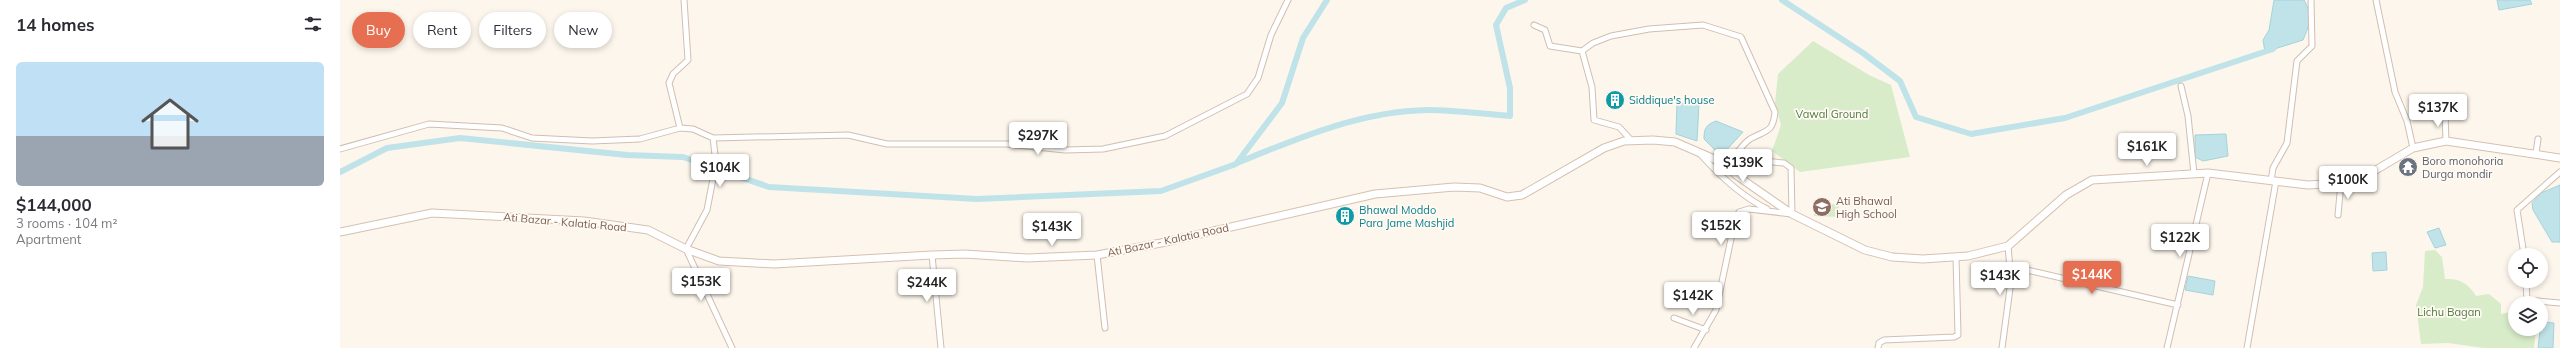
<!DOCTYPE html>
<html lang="en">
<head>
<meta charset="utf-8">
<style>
  :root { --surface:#fff; --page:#f2f2f3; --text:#2b2b33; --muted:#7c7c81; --line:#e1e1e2; --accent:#e76f51 }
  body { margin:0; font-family:Mulish,sans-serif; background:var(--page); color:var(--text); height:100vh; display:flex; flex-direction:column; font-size:15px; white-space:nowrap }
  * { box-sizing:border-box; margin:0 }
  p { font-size:13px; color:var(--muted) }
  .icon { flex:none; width:22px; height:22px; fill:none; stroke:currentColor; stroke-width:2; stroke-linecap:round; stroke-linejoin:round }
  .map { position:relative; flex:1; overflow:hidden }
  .details { display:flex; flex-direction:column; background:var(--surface); width:340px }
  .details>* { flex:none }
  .hud { position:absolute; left:12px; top:12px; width:380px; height:36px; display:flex; gap:8px }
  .controls { position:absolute; left:2168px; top:248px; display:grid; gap:8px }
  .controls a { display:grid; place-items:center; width:40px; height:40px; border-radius:50%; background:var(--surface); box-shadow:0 2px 6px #0003; font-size:20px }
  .price { position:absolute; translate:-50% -34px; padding:0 9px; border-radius:4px; background:#fff; color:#222; font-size:13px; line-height:26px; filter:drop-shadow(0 1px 2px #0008) }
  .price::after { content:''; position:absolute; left:50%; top:24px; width:12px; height:9px; margin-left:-6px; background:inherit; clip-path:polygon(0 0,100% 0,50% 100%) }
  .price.on { background:var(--accent); color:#fff }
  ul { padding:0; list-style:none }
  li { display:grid; align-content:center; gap:8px; height:212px; padding:0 16px }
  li+li { border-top:1px solid var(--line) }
  li span { display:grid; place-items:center; height:124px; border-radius:6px; color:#555 }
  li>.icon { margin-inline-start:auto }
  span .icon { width:72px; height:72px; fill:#fffc; stroke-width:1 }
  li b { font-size:17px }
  h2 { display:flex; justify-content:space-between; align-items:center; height:48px; padding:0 16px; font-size:17px }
  .tag { padding:0 14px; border-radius:18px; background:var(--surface); box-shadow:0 2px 6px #0003; font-size:14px; line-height:36px }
  .tag.on { background:var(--accent); color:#fff }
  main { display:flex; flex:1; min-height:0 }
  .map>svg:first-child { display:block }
  .green { fill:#d8ecc9 }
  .water { fill:#bfe3e8; stroke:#a5d3da }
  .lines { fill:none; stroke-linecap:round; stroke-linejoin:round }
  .canal { stroke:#bfe3e8; stroke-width:6 }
  .minor-casing { stroke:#d1beb0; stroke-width:7 }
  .secondary-casing { stroke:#d6c0b0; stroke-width:9 }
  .minor { stroke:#fff; stroke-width:5 }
  .secondary { stroke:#fff; stroke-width:7 }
  .labels { text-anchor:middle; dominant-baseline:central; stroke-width:3.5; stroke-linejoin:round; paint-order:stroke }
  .culture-label { font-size:11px; fill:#0d838f; stroke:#fffaf3; text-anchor:start }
  .park-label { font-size:11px; fill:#537a41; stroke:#fffaf3 }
  .worship-label { font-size:11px; fill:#5b616d; stroke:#fffaf3; text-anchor:start }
  .education-label { font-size:11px; fill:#785e54; stroke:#fffaf3; text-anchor:start }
  .street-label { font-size:11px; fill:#7a5c4d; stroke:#fffaf3 }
</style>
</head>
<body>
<main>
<section class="details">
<h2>14 homes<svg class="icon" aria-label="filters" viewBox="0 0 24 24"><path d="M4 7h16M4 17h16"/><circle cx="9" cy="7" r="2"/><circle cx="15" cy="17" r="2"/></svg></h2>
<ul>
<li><span style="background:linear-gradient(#bfe0f5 60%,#9aa5b1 0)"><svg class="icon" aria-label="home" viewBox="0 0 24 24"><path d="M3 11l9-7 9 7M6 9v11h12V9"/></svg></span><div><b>$144,000</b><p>3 rooms · 104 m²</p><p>Apartment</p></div></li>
</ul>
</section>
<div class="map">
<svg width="2220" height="348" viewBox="0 0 2220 348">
  <rect width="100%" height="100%" fill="#fdf6ec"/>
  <!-- green -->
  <path class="green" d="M1473 41 1529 75 1551 85 1570 157 1460 172 1432 151 1441 125 1435 103 1438 74Z
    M1474 204H1499V217L1474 216Z
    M2095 250 2102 257 2105 279C2120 278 2129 284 2136 296L2149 294 2161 304V314L2175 311V329H2196L2194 348H2144L2108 343 2081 344 2076 305 2083 287 2085 251Z"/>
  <!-- water -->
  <path class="water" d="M1934 0H1964C1973 16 1970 24 1963 40L1925 52 1923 40 1929 30Z
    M2157 0H2190L2192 4 2159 10Z
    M1337 103 1359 104 1357 141 1336 134Z
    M1376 121 1403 132 1381 156 1364 139C1364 128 1366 125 1376 121Z
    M1886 134 1888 156 1863 161 1855 157V135Z
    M2220 185V242H2212L2193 210 2192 203 2201 193Z
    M2099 228 2106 245 2095 248 2087 232Z
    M2046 252 2047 270 2033 271 2032 253Z
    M1848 276 1875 281 1873 295 1845 290Z
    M2201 322 2214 323 2213 348H2198Z"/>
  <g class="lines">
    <!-- canal -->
    <path class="canal" d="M1442 0 1523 53 1560 81 1576 117 1631 134 1725 118 1933 49
      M897 163C958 138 1021 111 1088 110 1115 110 1143 114 1170 116V88L1156 25 1166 8 1185 0
      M0 172 47 148 120 138 287 155 343 157 429 187 637 199 821 191 896 164 942 103 963 38 987 0"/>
    <defs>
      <path id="minor" d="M2036 0 2055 92 2067 121 2073 148
        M1194 25 1205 30 1210 46 1242 51
        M1841 86 1848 116 1854 174
        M2105 114 2106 141
        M340 128 329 83 333 74 348 60 344 0
        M1291 140 1279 127 1254 120 1252 87 1242 51 1253 43 1271 36 1309 29 1363 25 1401 37 1435 112C1433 133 1426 130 1410 139 1401 145 1395 157 1388 165
        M0 149 89 124 162 128 192 138 252 141 300 139 340 128 353 129 373 138
        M2196 153 2198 139
        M1361 155C1380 176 1401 196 1427 209
        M1931 181 1933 168 1947 143 1957 61 1972 46 1971 0
        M1998 215 2001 183
        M592 255 601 348
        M757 255 765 328
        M2184 255 2177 210 2220 172
        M1670 266 1838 305
        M2186 281 2187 300 2220 303
        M1334 318 1366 330
        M392 348 346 249 367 210 376 163 373 138 508 135 547 144H667L725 150 763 149 825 136 907 94 918 78 931 35 948 0
        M1354 348 1376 310 1395 220 1399 212 1409 209 1452 214 1451 168 1444 163 1423 161 1398 151
        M1538 348 1539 343 1544 340 1614 337 1618 335 1616 257
        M1662 348 1671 281 1668 246
        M1827 348 1868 173
        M1907 348 1936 181"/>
      <path id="secondary" d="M0 232 92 213 244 221 308 230 346 249 379 261 434 264 592 255 625 254 687 258 757 255 821 243 1035 194 1114 187 1140 188 1167 197 1182 195 1264 148 1284 141 1313 140 1335 142 1388 165 1396 175 1452 214 1525 250 1552 257 1583 259 1628 256 1668 246 1726 195 1752 180 1868 173 1968 185 2001 183 2024 177 2073 148 2106 141 2220 158"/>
    </defs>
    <!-- minor casing -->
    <use href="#minor" class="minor-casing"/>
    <!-- secondary casing -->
    <use href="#secondary" class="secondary-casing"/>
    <!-- minor -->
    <use href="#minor" class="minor"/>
    <!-- secondary -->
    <use href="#secondary" class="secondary"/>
  </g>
  <!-- icons -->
  <defs>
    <symbol id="building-disc" viewBox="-11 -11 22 22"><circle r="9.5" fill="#0f9aa8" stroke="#fffaf3"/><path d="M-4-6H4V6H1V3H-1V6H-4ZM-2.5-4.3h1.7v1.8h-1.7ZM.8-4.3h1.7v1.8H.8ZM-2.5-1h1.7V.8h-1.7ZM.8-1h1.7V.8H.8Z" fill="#fff"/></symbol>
    <symbol id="temple-disc" viewBox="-11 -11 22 22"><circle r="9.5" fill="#6b7280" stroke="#fffaf3"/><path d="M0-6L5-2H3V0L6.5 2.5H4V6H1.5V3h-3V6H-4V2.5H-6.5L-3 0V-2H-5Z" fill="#fff"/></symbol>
    <symbol id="school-disc" viewBox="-11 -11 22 22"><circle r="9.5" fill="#8d6e63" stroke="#fffaf3"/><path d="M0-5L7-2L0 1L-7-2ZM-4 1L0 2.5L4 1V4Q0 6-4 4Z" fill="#fff"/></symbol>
  </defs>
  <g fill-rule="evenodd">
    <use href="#building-disc" x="1264" y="89" width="22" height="22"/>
    <use href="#temple-disc" x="2057" y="156" width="22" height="22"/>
    <use href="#school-disc" x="1471" y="196" width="22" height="22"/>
    <use href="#building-disc" x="994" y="205" width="22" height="22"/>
  </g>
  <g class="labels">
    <!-- culture labels -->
    <g class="culture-label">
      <text x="1289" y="100">Siddique's house</text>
      <text x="1019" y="210">Bhawal Moddo<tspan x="1019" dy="13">Para Jame Mashjid</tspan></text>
    </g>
    <!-- park labels -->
    <g class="park-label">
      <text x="1492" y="114">Vawal Ground</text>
      <text x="2109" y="312">Lichu Bagan</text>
    </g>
    <!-- worship labels -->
    <g class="worship-label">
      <text x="2082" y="161">Boro monohoria<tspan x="2082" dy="13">Durga mondir</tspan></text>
    </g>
    <!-- education labels -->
    <g class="education-label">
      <text x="1496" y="201">Ati Bhawal<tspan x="1496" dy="13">High School</tspan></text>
    </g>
    <!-- street labels -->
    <g class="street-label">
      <text transform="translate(225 222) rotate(5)">Ati Bazar - Kalatia Road</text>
      <text transform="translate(828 240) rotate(-12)">Ati Bazar - Kalatia Road</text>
    </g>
  </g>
</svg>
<div class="controls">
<a><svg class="icon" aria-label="locate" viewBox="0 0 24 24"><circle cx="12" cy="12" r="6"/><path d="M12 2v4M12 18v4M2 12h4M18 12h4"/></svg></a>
<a><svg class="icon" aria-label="layers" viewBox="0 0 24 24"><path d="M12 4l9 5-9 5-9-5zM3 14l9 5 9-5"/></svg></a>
</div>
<b class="price" style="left:2098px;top:128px">$137K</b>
<b class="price" style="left:698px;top:156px">$297K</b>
<b class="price" style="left:1807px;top:167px">$161K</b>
<b class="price" style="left:1403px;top:183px">$139K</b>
<b class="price" style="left:380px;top:188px">$104K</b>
<b class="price" style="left:2008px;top:200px">$100K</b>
<b class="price" style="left:1381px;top:246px">$152K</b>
<b class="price" style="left:712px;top:247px">$143K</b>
<b class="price" style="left:1840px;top:258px">$122K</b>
<b class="price on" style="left:1752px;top:295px">$144K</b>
<b class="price" style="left:1660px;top:296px">$143K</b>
<b class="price" style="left:361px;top:302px">$153K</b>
<b class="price" style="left:587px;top:303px">$244K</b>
<b class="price" style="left:1353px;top:316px">$142K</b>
<div class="hud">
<a class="tag on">Buy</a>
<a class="tag">Rent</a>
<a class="tag">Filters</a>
<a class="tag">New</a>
</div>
</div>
</main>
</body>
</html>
